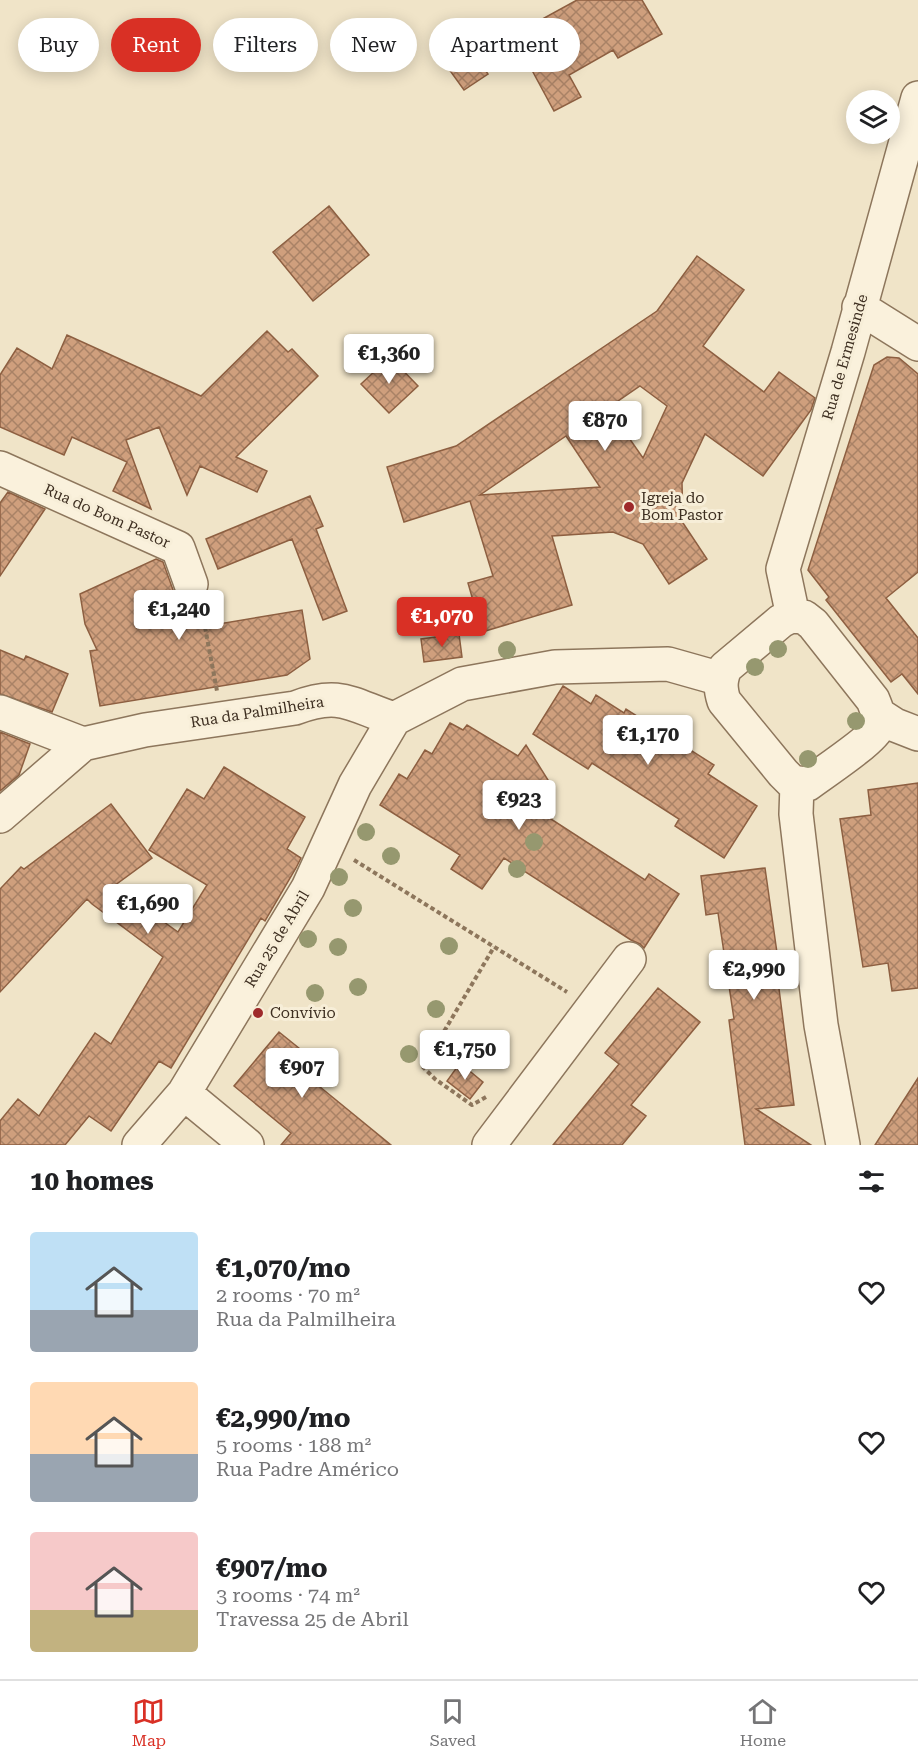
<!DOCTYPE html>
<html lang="en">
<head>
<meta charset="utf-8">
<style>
  :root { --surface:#fff; --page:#f2f2f2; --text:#202124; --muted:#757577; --line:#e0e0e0; --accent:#d93025 }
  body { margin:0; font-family:"Roboto Serif",serif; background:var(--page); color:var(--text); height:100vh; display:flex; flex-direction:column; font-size:22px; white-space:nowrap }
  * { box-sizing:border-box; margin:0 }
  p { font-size:20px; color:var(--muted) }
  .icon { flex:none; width:33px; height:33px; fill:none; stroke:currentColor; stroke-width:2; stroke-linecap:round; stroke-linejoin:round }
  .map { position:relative; height:1145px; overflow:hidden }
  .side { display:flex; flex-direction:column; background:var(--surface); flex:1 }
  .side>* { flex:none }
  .banner { position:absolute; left:18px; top:18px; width:600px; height:54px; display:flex; gap:12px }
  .controls { position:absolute; left:846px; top:90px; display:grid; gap:12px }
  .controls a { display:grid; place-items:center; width:54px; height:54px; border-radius:50%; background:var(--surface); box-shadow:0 3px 15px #0003; font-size:30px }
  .price { position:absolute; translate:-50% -51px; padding:0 14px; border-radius:6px; background:#fff; color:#222; font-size:20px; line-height:39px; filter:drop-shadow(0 2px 3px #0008) }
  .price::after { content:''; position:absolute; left:50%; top:36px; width:18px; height:14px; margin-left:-9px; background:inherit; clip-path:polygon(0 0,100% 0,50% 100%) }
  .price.on { background:var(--accent); color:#fff }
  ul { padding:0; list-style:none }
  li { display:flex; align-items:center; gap:18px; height:150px; padding:0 30px }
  li span { display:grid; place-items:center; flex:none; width:168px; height:120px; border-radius:6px; color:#555 }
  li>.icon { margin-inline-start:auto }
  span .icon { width:72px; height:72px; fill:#fffc; stroke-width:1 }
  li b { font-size:26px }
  h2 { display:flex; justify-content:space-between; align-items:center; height:72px; padding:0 30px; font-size:26px }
  .chip { padding:0 21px; border-radius:27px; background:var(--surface); box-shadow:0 3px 15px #0003; font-size:21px; line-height:54px }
  .chip.on { background:var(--accent); color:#fff }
  .tabs { display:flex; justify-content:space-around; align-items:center; height:84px; border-top:2px solid var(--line); background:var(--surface); font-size:16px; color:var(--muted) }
  .tabs a { display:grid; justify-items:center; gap:3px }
  .tabs .on { color:var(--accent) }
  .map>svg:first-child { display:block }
  .building { fill:url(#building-cross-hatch); stroke:#8d5f41; stroke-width:1.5; fill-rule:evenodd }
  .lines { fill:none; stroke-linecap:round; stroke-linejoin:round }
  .street-casing { stroke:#8d765c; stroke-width:36 }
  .path { stroke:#8d765c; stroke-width:4; stroke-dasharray:4.5 3; stroke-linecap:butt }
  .street { stroke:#faf1dc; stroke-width:33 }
  .tree { fill:#96986f }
  .poi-dot { fill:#9e2a2b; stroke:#f7eed8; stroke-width:2 }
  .labels { text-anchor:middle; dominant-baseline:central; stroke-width:6; stroke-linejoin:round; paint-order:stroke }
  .street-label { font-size:15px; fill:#3d2e20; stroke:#f7eed8 }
  .poi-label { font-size:15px; fill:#3d2e20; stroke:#f7eed8; text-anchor:start }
</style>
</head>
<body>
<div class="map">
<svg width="918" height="1145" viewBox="0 0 918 1145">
  <defs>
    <pattern id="building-cross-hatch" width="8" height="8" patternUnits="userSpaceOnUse" patternTransform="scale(1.5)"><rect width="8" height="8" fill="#cf9f7d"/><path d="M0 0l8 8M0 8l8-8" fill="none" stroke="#a98266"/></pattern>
  </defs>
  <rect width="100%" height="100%" fill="#f0e4c8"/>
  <!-- building -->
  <path class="building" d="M577 0H642L662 34 618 58 613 50 569 75 581 97 554 111 513 35Z
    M467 44 488 74 464 90 443 61Z
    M329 206 369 255 313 301 273 252Z
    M697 256 744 290 703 346 764 392 779 372 815 398 811 410 763 476 705 434 682 483 683 523 707 559 669 584 643 544 613 532 552 536 572 605 482 632 468 583 493 576 470 501 404 522 387 467 456 446 657 311ZM640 386 667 406 643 458 608 408ZM566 436 600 487 480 495Z
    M267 331 288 352 292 349 318 376 236 457 267 471 257 492 200 466 187 495 159 427 126 440 151 509 113 491 127 462 72 437 64 455 0 427V375L17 348 52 369 67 335 201 396Z
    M390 357 418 386 389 413 361 384Z
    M887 357 899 358 918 374V572L886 598 918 638V694L902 674 891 682 826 600 829 597 808 570 874 365Z
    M8 492 45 509 0 576V503Z
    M310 496 323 526 316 529 347 611 323 620 292 539 218 569 206 539Z
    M156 559 163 562 173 590 179 598 185 601 195 628 302 610 310 659 287 675 100 706 90 651 97 650 85 624 80 594Z
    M459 634 462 657 424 662 421 639Z
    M0 650 24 660 26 656 68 674 52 712 0 694Z
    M563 686 591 704 596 695 624 713 626 709 714 765 708 774 757 806 724 858 675 826 679 819 592 763 588 769 533 734Z
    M450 723 463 730 467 725 518 756 526 745 553 788 537 810 645 880 649 874 679 894 644 948 640 944 631 940 504 858 482 889 451 869 460 855 380 805 399 774 407 779 425 750 432 754Z
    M0 732 30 744 19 775 0 791Z
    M224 767 305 817 287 849 301 858 296 868 265 921 261 918 171 1068 159 1061 111 1131 89 1116 65 1145H0V1121L18 1099 39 1116 95 1033 111 1044 163 957 92 904 87 899 0 992V889L21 867 24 869 111 804 152 858 114 886 178 932 207 885 149 850 187 789 204 799Z
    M918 783V988L892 991 888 963 863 967 840 819 871 815 868 790Z
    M765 868 781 981H778L794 1105 756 1109 811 1145H745L729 1020 734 1019 718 913 706 915 701 876Z
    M658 988 700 1022 631 1105 646 1116 622 1145H553L619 1064 605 1053Z
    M279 1032 325 1069 314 1082 391 1145H281L291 1133 234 1086Z
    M460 1063 483 1082 470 1099 447 1081Z
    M918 1078V1145H875Z"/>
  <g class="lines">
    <defs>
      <path id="street" d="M859 307 918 344
        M0 468 178 548 191 584
        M791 616 804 617 813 624 873 700C876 708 881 718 878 727 873 740 821 774 808 784L792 782 783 773 724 701C720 688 720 681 725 668L781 621Z
        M793 616 783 569 848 352 918 98
        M0 712 83 744 145 730 295 708C341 690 353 706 394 719L462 684 555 667 668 664 714 677 722 675
        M878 714 895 725 918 734
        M797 784 796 814 821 1025 843 1145
        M0 816 83 744
        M184 1093 247 1145
        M139 1145 184 1093 308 888 355 785 394 719
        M489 1145 629 959"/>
    </defs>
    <!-- street casing -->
    <use href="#street" class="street-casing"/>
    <!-- path -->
    <path class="path" d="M200 613 205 627 217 691
      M354 860 567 992
      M486 1097 472 1105 435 1079 423 1067 494 947"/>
    <!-- street -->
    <use href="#street" class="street"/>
  </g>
  <!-- trees -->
  <g class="tree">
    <circle cx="778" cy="649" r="9"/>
    <circle cx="507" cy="650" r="9"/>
    <circle cx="755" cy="667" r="9"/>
    <circle cx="856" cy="721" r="9"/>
    <circle cx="808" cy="759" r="9"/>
    <circle cx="366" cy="832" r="9"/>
    <circle cx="534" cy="842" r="9"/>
    <circle cx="391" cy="856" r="9"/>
    <circle cx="517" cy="869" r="9"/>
    <circle cx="339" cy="877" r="9"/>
    <circle cx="353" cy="908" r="9"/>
    <circle cx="308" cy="939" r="9"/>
    <circle cx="449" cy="946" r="9"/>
    <circle cx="338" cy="947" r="9"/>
    <circle cx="358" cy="987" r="9"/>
    <circle cx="315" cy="993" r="9"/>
    <circle cx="436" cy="1009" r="9"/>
    <circle cx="409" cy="1054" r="9"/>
  </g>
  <!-- markers -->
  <g class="poi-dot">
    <circle cx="629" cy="507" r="6"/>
    <circle cx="258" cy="1013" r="6"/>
  </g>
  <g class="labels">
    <!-- street labels -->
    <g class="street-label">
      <text transform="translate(845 357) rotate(-74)">Rua de Ermesinde</text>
      <text transform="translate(107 516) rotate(24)">Rua do Bom Pastor</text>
      <text transform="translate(257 712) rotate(-9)">Rua da Palmilheira</text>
      <text transform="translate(277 939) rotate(-59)">Rua 25 de Abril</text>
    </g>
    <!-- poi labels -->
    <g class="poi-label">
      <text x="641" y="498">Igreja do<tspan x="641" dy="17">Bom Pastor</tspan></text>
      <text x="270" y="1013">Convívio</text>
    </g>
  </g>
</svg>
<div class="controls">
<a><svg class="icon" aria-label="layers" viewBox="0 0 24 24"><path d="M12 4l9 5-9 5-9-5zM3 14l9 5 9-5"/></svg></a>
</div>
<b class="price" style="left:389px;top:385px">€1,360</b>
<b class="price" style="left:605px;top:452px">€870</b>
<b class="price" style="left:179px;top:641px">€1,240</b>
<b class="price on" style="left:442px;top:648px">€1,070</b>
<b class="price" style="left:648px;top:766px">€1,170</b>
<b class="price" style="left:519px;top:831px">€923</b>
<b class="price" style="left:148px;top:935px">€1,690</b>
<b class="price" style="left:754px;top:1001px">€2,990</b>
<b class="price" style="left:465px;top:1081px">€1,750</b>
<b class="price" style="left:302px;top:1099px">€907</b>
<div class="banner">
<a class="chip">Buy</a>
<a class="chip on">Rent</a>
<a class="chip">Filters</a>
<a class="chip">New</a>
<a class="chip">Apartment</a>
</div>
</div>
<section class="side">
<h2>10 homes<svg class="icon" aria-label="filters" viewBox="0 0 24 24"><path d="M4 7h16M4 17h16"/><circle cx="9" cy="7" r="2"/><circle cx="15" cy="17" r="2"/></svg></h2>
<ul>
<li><span style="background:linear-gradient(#bfe0f5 65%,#9aa5b1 0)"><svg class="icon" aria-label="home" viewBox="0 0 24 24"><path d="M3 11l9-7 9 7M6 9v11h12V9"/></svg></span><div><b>€1,070/mo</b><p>2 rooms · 70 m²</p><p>Rua da Palmilheira</p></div><svg class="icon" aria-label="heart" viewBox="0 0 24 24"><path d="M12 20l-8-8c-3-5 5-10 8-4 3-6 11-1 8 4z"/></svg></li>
<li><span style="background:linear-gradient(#ffd9b3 60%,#9aa5b1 0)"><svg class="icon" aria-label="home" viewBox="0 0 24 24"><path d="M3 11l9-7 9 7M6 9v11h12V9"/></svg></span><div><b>€2,990/mo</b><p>5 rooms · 188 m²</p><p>Rua Padre Américo</p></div><svg class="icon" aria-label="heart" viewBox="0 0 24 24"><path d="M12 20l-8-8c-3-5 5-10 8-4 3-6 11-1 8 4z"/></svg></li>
<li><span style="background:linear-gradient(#f6c9c9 65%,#c2b280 0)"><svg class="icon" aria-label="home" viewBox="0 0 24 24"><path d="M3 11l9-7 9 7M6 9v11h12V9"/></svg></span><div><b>€907/mo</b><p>3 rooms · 74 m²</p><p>Travessa 25 de Abril</p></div><svg class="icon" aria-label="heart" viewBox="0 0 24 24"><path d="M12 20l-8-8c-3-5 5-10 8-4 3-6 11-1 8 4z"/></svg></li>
</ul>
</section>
<nav class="tabs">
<a class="on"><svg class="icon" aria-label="map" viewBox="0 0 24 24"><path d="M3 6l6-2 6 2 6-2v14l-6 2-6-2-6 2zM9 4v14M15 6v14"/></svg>Map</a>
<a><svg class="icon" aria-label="saved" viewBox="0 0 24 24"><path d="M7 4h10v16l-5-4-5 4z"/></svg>Saved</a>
<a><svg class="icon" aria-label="home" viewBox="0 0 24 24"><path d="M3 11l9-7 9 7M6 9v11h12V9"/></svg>Home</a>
</nav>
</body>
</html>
